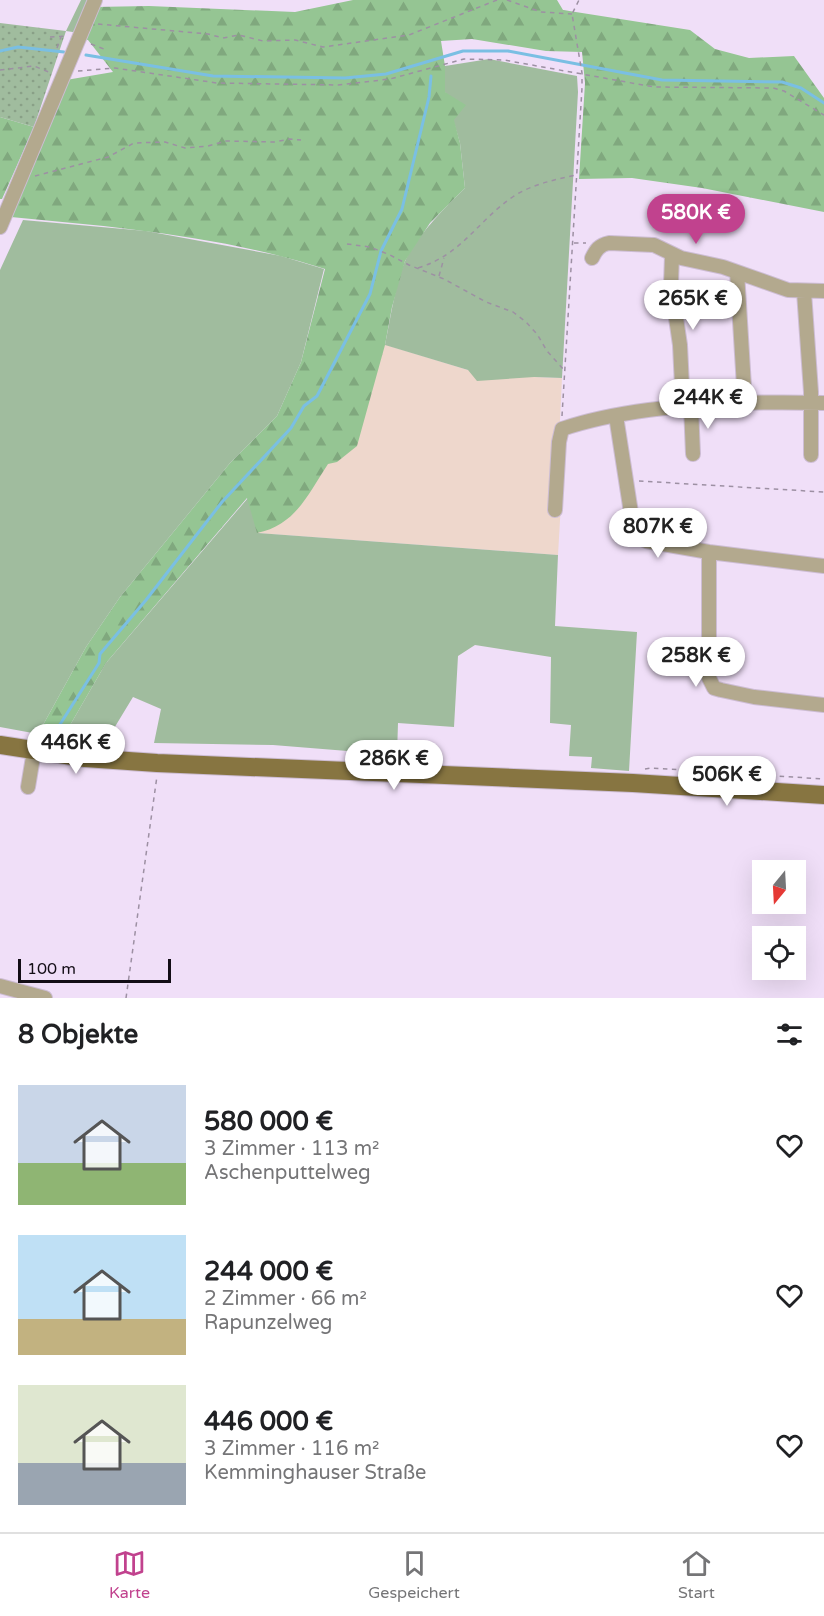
<!DOCTYPE html>
<html lang="de">
<head>
<meta charset="utf-8">
<style>
  :root { --surface:#fff; --page:#f6f6f6; --text:#202124; --muted:#757577; --line:#e0e0e0; --accent:#c1428e }
  body { margin:0; font-family:"Varela Round",sans-serif; background:var(--page); color:var(--text); height:100vh; display:flex; flex-direction:column; font-size:22px; white-space:nowrap }
  * { box-sizing:border-box; margin:0 }
  p { font-size:20px; color:var(--muted) }
  .icon { flex:none; width:33px; height:33px; fill:none; stroke:currentColor; stroke-width:2; stroke-linecap:round; stroke-linejoin:round }
  .map { position:relative; height:998px; overflow:hidden }
  .sheet { display:flex; flex-direction:column; background:var(--surface); flex:1 }
  .sheet>* { flex:none }
  .needle { width:39px; rotate:198deg }
  .fabs { position:absolute; left:752px; top:860px; display:grid; gap:12px }
  .fabs a { display:grid; place-items:center; width:54px; height:54px; border-radius:0px; background:var(--surface); box-shadow:0 6px 24px #0002; font-size:30px }
  .scale { position:absolute; left:18px; bottom:15px; width:153px; box-sizing:border-box; padding-left:6px; border:3px solid #130d16; border-top:0; font-size:16px; line-height:21px; white-space:nowrap; color:#130d16; -webkit-text-stroke:4px #f0dff8; paint-order:stroke }
  .price { position:absolute; translate:-50% -51px; padding:0 14px; border-radius:21px; background:#fff; color:#222; font-size:20px; line-height:39px; filter:drop-shadow(0 2px 3px #0008) }
  .price::after { content:''; position:absolute; left:50%; top:36px; width:18px; height:14px; margin-left:-9px; background:inherit; clip-path:polygon(0 0,100% 0,50% 100%) }
  .price.current { background:var(--accent); color:#fff }
  ul { padding:0; list-style:none }
  li { display:flex; align-items:center; gap:18px; height:150px; padding:0 18px }
  li span { display:grid; place-items:center; flex:none; width:168px; height:120px; border-radius:0px; color:#555 }
  li>.icon { margin-inline-start:auto }
  span .icon { width:72px; height:72px; fill:#fffc; stroke-width:1 }
  li b { font-size:26px }
  h2 { display:flex; justify-content:space-between; align-items:center; height:72px; padding:0 18px; font-size:26px }
  .tab-bar { display:flex; justify-content:space-around; align-items:center; height:84px; border-top:2px solid var(--line); background:var(--surface); font-size:16px; color:var(--muted) }
  .tab-bar a { display:grid; justify-items:center; gap:3px }
  .tab-bar .current { color:var(--accent) }
  .map>svg:first-child { display:block }
  .education { fill:#eed7cc }
  .grass { fill:#a0bc9e }
  .forest { fill:url(#forest-firs) }
  .park { fill:url(#park-dots) }
  .lines { fill:none; stroke-linecap:round; stroke-linejoin:round }
  .stream { stroke:#7abfe3; stroke-width:3 }
  .minor-casing { stroke:#cdbdd4; stroke-width:16 }
  .major-casing { stroke:#cdbdd4; stroke-width:20 }
  .path { stroke:#9d90a3; stroke-width:1.5; stroke-dasharray:4.5 4.5; stroke-linecap:butt }
  .minor { stroke:#b3a98e; stroke-width:14 }
  .major { stroke:#877541; stroke-width:18 }
</style>
</head>
<body>
<div class="map">
<svg width="824" height="998" viewBox="0 0 824 998">
  <defs>
    <pattern id="forest-firs" width="22" height="20" patternUnits="userSpaceOnUse" patternTransform="scale(1.5)"><rect width="22" height="20" fill="#95c593"/><path d="M5 1l3.5 6h-7zM16 11l3.5 6h-7z" fill="#80a87e"/></pattern>
    <pattern id="park-dots" width="8" height="8" patternUnits="userSpaceOnUse" patternTransform="scale(1.5)"><rect width="8" height="8" fill="#a0bc9e"/><path d="M2 2h.1M6 6h.1" fill="none" stroke="#89a087" stroke-width="1.8" stroke-linecap="round"/></pattern>
  </defs>
  <rect width="100%" height="100%" fill="#f0dff8"/>
  <!-- education -->
  <path class="education" d="M370 340 468 370 534 377 562 378 560 420 565 435 558 555 257 533Z"/>
  <!-- grass -->
  <path class="grass" d="M81 0H92L79 33 66 31Z
    M489 59 577 76 578 92 562 378 534 377 477 381 468 370 385 345C390 321 396 280 406 259 421 231 443 210 465 188L460 143 445 92V66Z
    M23 220 146 231 281 256 324 269 301 362 277 416 230 463 120 597 86 647 38 734 0 727V270Z
    M248 498 258 533 558 555 555 626 637 632 629 771 591 768 592 757 569 756 571 725 550 723 551 657 475 645 458 656 454 727 398 723 397 755 273 745 154 743 161 709 133 697 113 730 107 747 62 739 106 663Z"/>
  <!-- forest -->
  <path class="forest" d="M353 0H557L563 10 690 30 715 49 749 58 794 56 824 98V212L702 188 632 178 579 179 585 83 582 52 546 51 472 39 441 41 445 66V92L466 105 454 120 460 143 465 188 430 223 405 261 392 307 385 345 357 446 337 462 328 464C308 494 296 525 257 533L247 498 106 663 62 739 38 734 86 647 120 597 230 463 277 416 301 362 325 269C223 236 117 227 11 217L66 80 113 72 88 40 82 39 94 7 149 6 295 12Z
    M0 117 34 127 2 199H0Z"/>
  <!-- park -->
  <path class="park" d="M0 23 66 31 34 127 0 117Z"/>
  <g class="lines">
    <!-- stream -->
    <path class="stream" d="M0 51 18 47 64 52
      M86 55 213 76 345 78 386 74 463 51H508L662 80 782 82 801 88 824 103
      M52 737 99 663 100 654 146 600 222 502 291 428 304 406 317 396 370 294 381 251 402 209 429 97 431 76"/>
    <defs>
      <path id="minor" d="M0 227 95 0
        M672 255 671 284 680 345 683 407
        M592 258C596 250 599 245 609 243L654 245 681 258 723 267 788 290 824 291
        M737 272 745 403
        M804 292 811 392V455
        M691 407 693 454
        M616 416 632 519C635 530 635 536 646 541L709 552 824 566
        M555 510 559 442 562 429C639 403 744 401 824 403
        M709 552V678L714 688 721 690 754 697 824 705
        M28 787 34 751
        M0 986 45 998"/>
      <path id="major" d="M0 745 85 758 157 763 633 783 824 795"/>
    </defs>
    <!-- minor casing -->
    <use href="#minor" class="minor-casing"/>
    <!-- major casing -->
    <use href="#major" class="major-casing"/>
    <!-- path -->
    <path class="path" d="M507 0 541 12 572 14
      M98 24 208 34 223 38 239 35 263 41 295 40 323 47 409 35 497 0
      M50 37 67 36
      M91 44 104 49
      M57 48 61 37
      M0 70 34 66 51 73
      M78 71 115 68 217 83 338 85 390 79 464 59 504 60 654 87 773 88 784 91 824 115
      M35 176 108 157 134 143 165 142 185 148 208 146 226 141 275 142 289 139 301 140
      M574 243H586
      M347 244 370 247 390 255 409 265 444 279 486 302 513 312 526 322 537 334 547 351 564 370
      M418 268C463 254 477 221 514 196 533 184 554 180 576 175
      M439 276 444 258
      M562 416 582 88V73L572 14 579 0
      M639 481 824 492
      M645 769 651 768 824 779
      M126 998 157 776"/>
    <!-- minor -->
    <use href="#minor" class="minor"/>
    <!-- major -->
    <use href="#major" class="major"/>
  </g>
</svg>
<div class="fabs">
<a><svg class="needle" viewBox="-14 -14 28 28"><path d="M0-13l5 13h-10z" fill="#e53935"/><path d="M0 13l5-13h-10z" fill="#757577"/></svg></a>
<a><svg class="icon" aria-label="locate" viewBox="0 0 24 24"><circle cx="12" cy="12" r="6"/><path d="M12 2v4M12 18v4M2 12h4M18 12h4"/></svg></a>
</div>
<div class="scale">100 m</div>
<b class="price current" style="left:696px;top:245px">580K €</b>
<b class="price" style="left:693px;top:331px">265K €</b>
<b class="price" style="left:708px;top:430px">244K €</b>
<b class="price" style="left:658px;top:559px">807K €</b>
<b class="price" style="left:696px;top:688px">258K €</b>
<b class="price" style="left:76px;top:775px">446K €</b>
<b class="price" style="left:394px;top:791px">286K €</b>
<b class="price" style="left:727px;top:807px">506K €</b>
</div>
<section class="sheet">
<h2>8 Objekte<svg class="icon" aria-label="filters" viewBox="0 0 24 24"><path d="M4 7h16M4 17h16"/><circle cx="9" cy="7" r="2"/><circle cx="15" cy="17" r="2"/></svg></h2>
<ul>
<li><span style="background:linear-gradient(#c9d6e8 65%,#8fb573 0)"><svg class="icon" aria-label="home" viewBox="0 0 24 24"><path d="M3 11l9-7 9 7M6 9v11h12V9"/></svg></span><div><b>580 000 €</b><p>3 Zimmer · 113 m²</p><p>Aschenputtelweg</p></div><svg class="icon" aria-label="heart" viewBox="0 0 24 24"><path d="M12 20l-8-8c-3-5 5-10 8-4 3-6 11-1 8 4z"/></svg></li>
<li><span style="background:linear-gradient(#bfe0f5 70%,#c2b280 0)"><svg class="icon" aria-label="home" viewBox="0 0 24 24"><path d="M3 11l9-7 9 7M6 9v11h12V9"/></svg></span><div><b>244 000 €</b><p>2 Zimmer · 66 m²</p><p>Rapunzelweg</p></div><svg class="icon" aria-label="heart" viewBox="0 0 24 24"><path d="M12 20l-8-8c-3-5 5-10 8-4 3-6 11-1 8 4z"/></svg></li>
<li><span style="background:linear-gradient(#dfe7d0 65%,#9aa5b1 0)"><svg class="icon" aria-label="home" viewBox="0 0 24 24"><path d="M3 11l9-7 9 7M6 9v11h12V9"/></svg></span><div><b>446 000 €</b><p>3 Zimmer · 116 m²</p><p>Kemminghauser Straße</p></div><svg class="icon" aria-label="heart" viewBox="0 0 24 24"><path d="M12 20l-8-8c-3-5 5-10 8-4 3-6 11-1 8 4z"/></svg></li>
</ul>
</section>
<nav class="tab-bar">
<a class="current"><svg class="icon" aria-label="map" viewBox="0 0 24 24"><path d="M3 6l6-2 6 2 6-2v14l-6 2-6-2-6 2zM9 4v14M15 6v14"/></svg>Karte</a>
<a><svg class="icon" aria-label="saved" viewBox="0 0 24 24"><path d="M7 4h10v16l-5-4-5 4z"/></svg>Gespeichert</a>
<a><svg class="icon" aria-label="home" viewBox="0 0 24 24"><path d="M3 11l9-7 9 7M6 9v11h12V9"/></svg>Start</a>
</nav>
</body>
</html>
